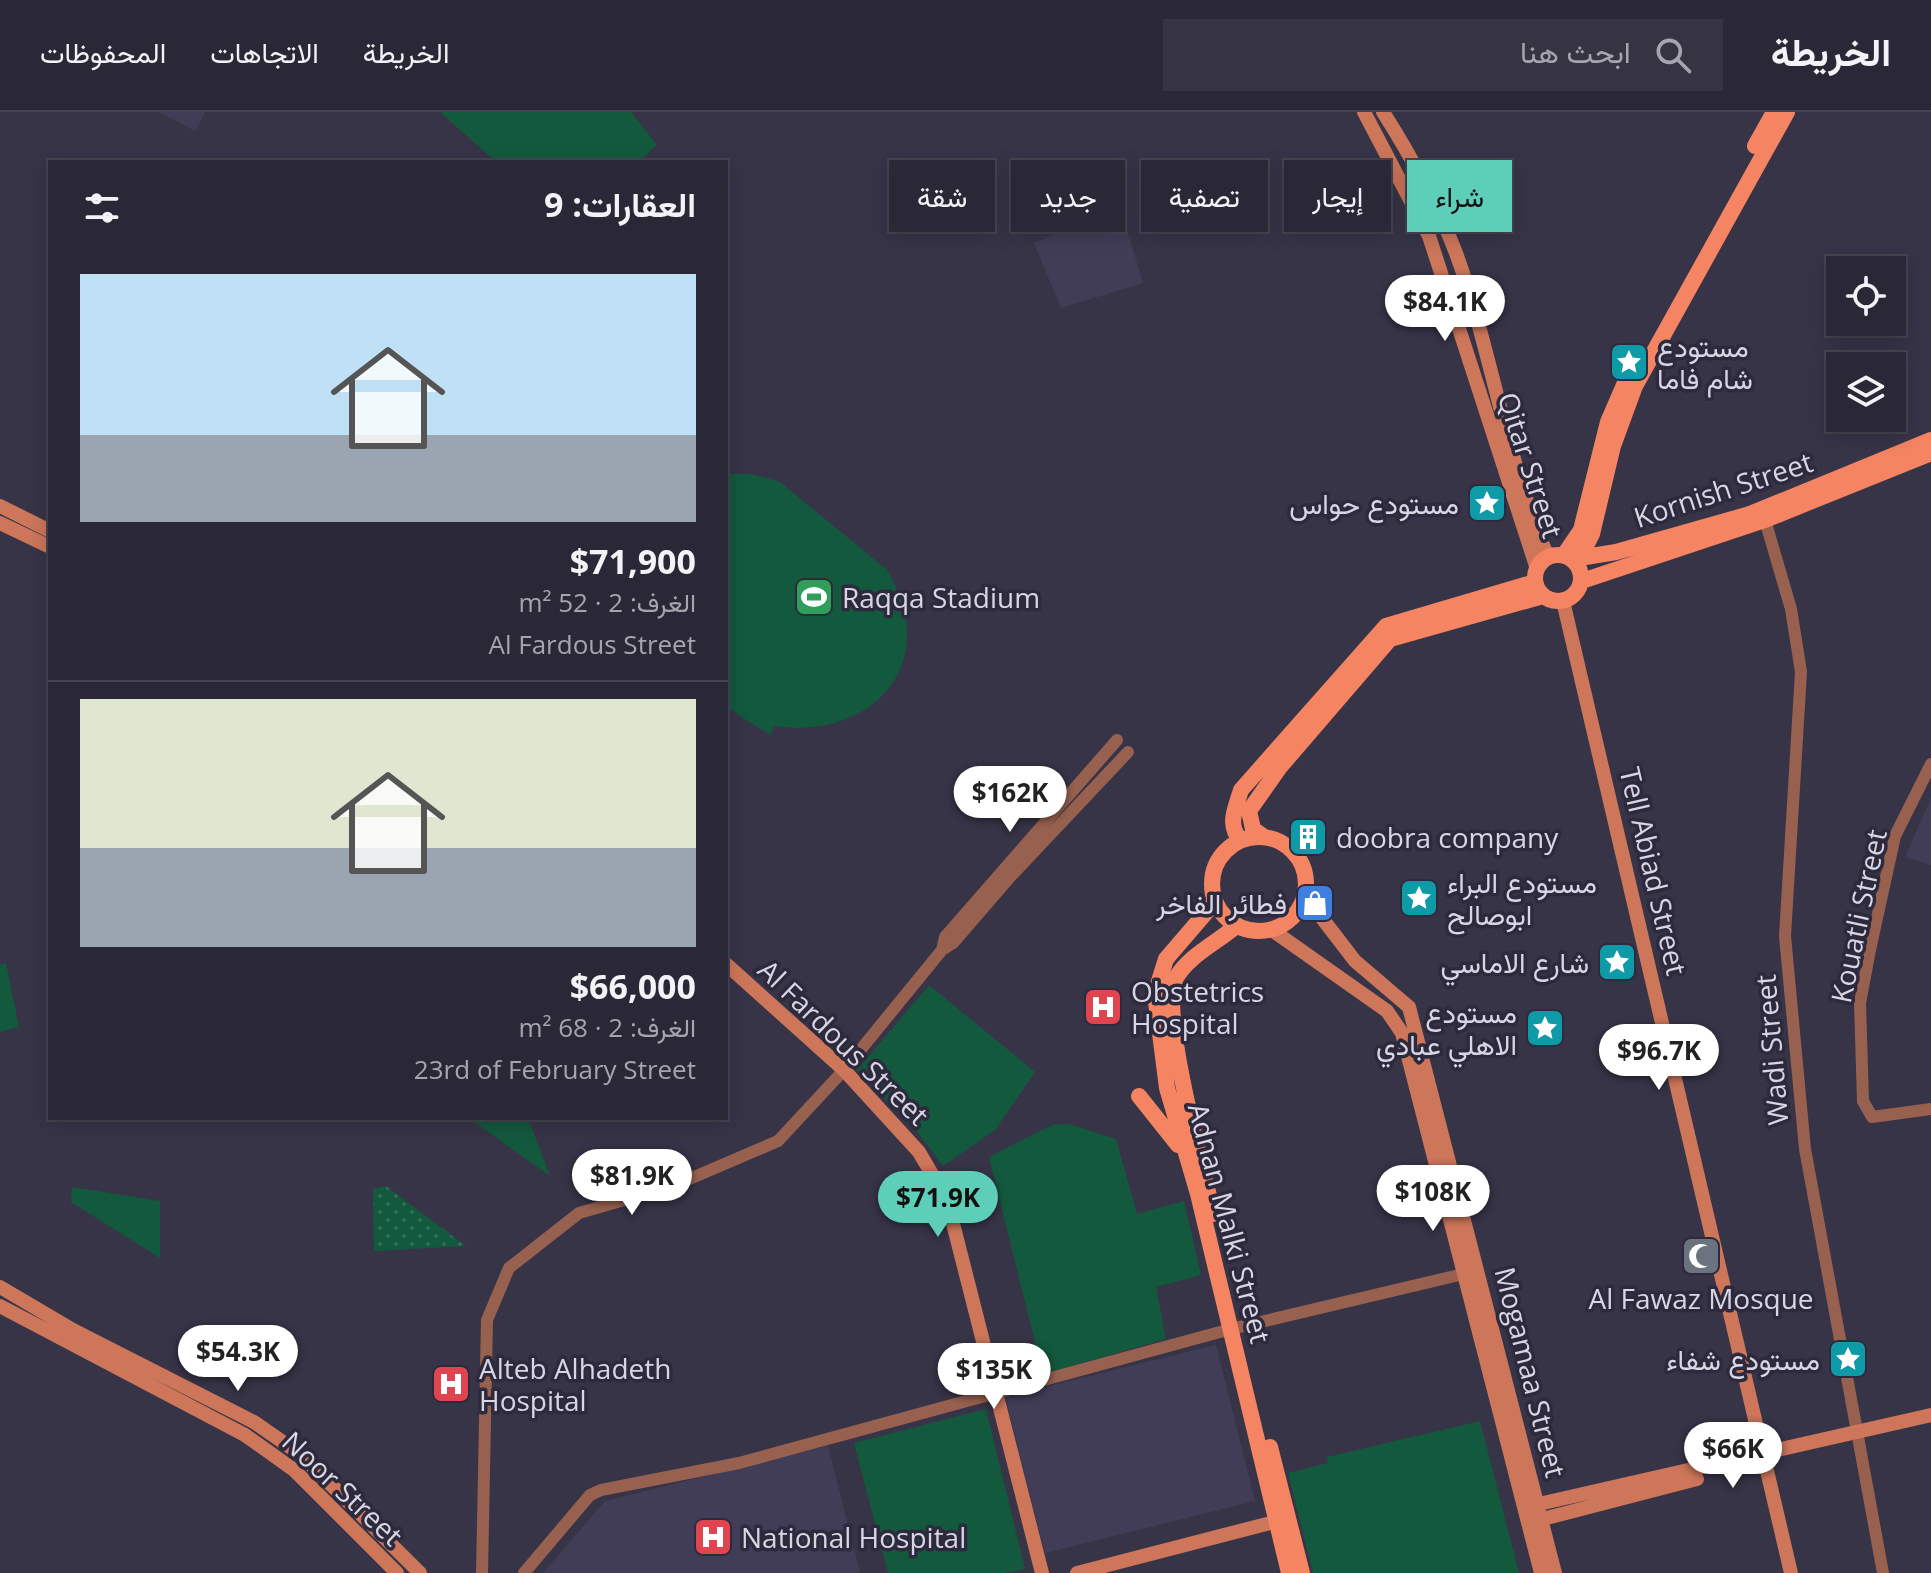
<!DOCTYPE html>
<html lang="ar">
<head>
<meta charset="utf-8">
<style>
  :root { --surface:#2a2736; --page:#363342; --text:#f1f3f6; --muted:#a5a5ad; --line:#464451; --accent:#5dceb8 }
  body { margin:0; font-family:"Open Sans",Vazirmatn,sans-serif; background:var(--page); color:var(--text); direction:rtl; height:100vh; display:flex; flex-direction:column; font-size:30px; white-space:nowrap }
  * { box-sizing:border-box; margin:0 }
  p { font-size:26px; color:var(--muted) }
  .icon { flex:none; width:44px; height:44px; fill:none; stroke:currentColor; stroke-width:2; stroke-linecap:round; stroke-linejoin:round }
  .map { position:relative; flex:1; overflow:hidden; direction:ltr }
  .drawer { position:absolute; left:48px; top:48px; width:680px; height:960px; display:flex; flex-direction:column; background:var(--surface); border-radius:0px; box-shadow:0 4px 20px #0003,0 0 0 2px var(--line); direction:rtl }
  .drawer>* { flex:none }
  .hud { position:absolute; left:752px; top:48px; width:760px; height:72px; direction:rtl; display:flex; gap:16px }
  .fabs { position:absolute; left:1826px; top:144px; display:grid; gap:16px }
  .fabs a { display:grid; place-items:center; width:80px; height:80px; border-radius:0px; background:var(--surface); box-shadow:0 4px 20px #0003,0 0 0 2px var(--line); font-size:40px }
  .price { position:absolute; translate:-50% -68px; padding:0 18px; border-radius:28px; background:#fff; color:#222; font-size:26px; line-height:52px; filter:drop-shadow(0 2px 4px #0008) }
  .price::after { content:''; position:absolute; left:50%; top:48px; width:24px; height:18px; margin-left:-12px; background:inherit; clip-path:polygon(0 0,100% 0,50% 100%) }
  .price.on { background:var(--accent); color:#111 }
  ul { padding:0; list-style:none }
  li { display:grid; align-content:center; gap:16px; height:424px; padding:0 32px }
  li+li { border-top:2px solid var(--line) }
  li span { display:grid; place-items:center; height:248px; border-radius:0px; color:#555 }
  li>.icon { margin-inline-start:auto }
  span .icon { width:144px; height:144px; fill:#fffc; stroke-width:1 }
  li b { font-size:34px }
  h2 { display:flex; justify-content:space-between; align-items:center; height:96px; padding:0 32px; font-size:34px }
  .tag { padding:0 28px; border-radius:0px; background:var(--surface); box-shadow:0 4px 20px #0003,0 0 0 2px var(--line); font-size:28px; line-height:72px }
  .tag.on { background:var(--accent); color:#111 }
  header { display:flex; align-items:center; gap:48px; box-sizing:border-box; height:112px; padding:0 40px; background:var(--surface); border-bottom:2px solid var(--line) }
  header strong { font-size:38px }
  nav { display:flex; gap:44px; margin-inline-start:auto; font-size:28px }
  .search { width:560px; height:72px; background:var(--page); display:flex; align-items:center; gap:20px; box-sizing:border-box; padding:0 28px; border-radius:0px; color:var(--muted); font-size:30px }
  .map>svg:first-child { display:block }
  .built { fill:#423d57 }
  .grass { fill:url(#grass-dots) }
  .green { fill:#13593d }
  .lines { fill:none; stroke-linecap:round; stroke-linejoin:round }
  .tertiary { stroke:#98614f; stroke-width:12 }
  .secondary { stroke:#cd765a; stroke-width:14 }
  .primary { stroke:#f58562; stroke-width:16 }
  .labels { text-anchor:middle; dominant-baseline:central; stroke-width:7; stroke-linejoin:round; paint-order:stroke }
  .poi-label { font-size:28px; fill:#d8d6e3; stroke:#2e2a3d; text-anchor:start }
  .street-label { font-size:28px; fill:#d8d6e3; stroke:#2e2a3d }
</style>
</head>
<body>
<header>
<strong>الخريطة</strong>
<div class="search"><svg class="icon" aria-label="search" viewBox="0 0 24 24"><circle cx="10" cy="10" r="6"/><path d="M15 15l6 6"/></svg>ابحث هنا</div>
<nav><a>الخريطة</a><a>الاتجاهات</a><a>المحفوظات</a></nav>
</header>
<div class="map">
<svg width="1931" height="1461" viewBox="0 0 1931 1461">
  <defs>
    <pattern id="grass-dots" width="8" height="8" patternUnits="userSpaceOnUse" patternTransform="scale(2)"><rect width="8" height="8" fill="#13593d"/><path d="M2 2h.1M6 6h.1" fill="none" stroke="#357059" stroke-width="1.8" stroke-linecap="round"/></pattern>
  </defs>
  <rect width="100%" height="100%" fill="#383448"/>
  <!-- built -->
  <path class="built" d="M159 0H205L195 19Z
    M1120 95 1143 171 1061 196 1034 131Z
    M1931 686V753L1905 745Z
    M1216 1233 1255 1389 1045 1441 1005 1285Z
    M828 1334 860 1461H543L605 1389Z"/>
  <!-- grass -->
  <path class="grass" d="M386 1074 466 1134 374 1139 373 1077Z"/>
  <!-- green -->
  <path class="green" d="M440 0H631L657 33 639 50H496Z
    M726 362H752L780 370 886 457C944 549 874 629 774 614L770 623 726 595Z
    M6 851 19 915 0 920V853Z
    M929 873 1035 960 995 1018 943 1054 919 1022 857 958Z
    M528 1006 550 1064 470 1007Z
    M1069 1012 1116 1027 1137 1102 1184 1089 1201 1163 1156 1175 1166 1227 1043 1262 989 1045 1052 1013Z
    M72 1075 160 1089V1146L71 1090Z
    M986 1297 1025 1457 1005 1461H888L854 1331Z
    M1480 1309 1519 1461H1313L1288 1361 1328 1351 1327 1345Z"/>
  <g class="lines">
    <!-- tertiary -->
    <path class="tertiary" d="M1765 408 1791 497 1801 560 1785 824 1805 1037 1883 1461
      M1931 652 1895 724 1870 838 1860 891 1863 989 1872 1005 1931 997
      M942 838 945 825 1117 628
      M482 1461 487 1208 509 1156 579 1101 673 1074 778 1029 844 958 942 838 953 831 1010 765 1128 640
      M524 1461 590 1383 601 1378 739 1351 1231 1217 1472 1160"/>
    <!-- secondary -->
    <path class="secondary" d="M1364 0 1429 124 1537 457
      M1383 0C1411 44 1437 92 1456 141 1492 240 1506 348 1548 445
      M0 394 50 419
      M0 411 50 435
      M1563 489 1791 1461
      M1305 784 1355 849 1409 895 1555 1461
      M1272 818 1387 899 1402 921 1541 1461
      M726 852 844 958 919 1040 947 1088 1042 1461
      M0 1175 73 1218 254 1310 300 1342 420 1461
      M0 1194 245 1323 294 1358 397 1461
      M1530 1394 1931 1303
      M1535 1409 1697 1367
      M1077 1461 1286 1407"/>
    <!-- primary -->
    <path class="primary" d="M1755 34 1774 0
      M1535 466a23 23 0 1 1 46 0a23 23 0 1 1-46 0Z
      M1564 443 1581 418 1608 310 1631 257
      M1573 447 1585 436 1592 422 1613 334 1635 274 1787 0
      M1573 447 1616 440 1750 402 1931 328
      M1582 469 1765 408 1931 341
      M1263 724 1253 717 1249 699 1280 655 1390 527 1543 484
      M1212 772a47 47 0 1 1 94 0a47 47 0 1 1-94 0Z
      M1241 728C1226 714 1236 695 1241 678L1386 514 1535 470
      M1215 790 1166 847 1155 882 1167 976 1198 1082 1289 1461
      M1139 984 1178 1033
      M1213 1102C1204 1057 1159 900 1176 866 1188 844 1218 830 1236 814
      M1270 1335 1302 1461"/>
  </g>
  <!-- icons -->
  <defs>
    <symbol id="sight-square" viewBox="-11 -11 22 22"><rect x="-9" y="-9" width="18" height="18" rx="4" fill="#0f9aa8" stroke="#2e2a3d"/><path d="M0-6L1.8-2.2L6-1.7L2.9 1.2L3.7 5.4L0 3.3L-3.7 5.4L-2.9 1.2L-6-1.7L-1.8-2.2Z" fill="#fff"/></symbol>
    <symbol id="stadium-square" viewBox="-11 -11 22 22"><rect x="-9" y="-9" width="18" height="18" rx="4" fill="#2e9e5b" stroke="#2e2a3d"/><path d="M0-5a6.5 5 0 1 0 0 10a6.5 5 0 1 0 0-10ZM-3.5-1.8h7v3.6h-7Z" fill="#fff"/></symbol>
    <symbol id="building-square" viewBox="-11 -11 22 22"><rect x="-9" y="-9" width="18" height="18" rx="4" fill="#0f9aa8" stroke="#2e2a3d"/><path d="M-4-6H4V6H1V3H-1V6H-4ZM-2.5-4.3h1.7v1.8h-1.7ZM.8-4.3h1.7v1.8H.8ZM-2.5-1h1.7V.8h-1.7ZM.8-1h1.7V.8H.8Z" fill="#fff"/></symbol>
    <symbol id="shop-square" viewBox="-11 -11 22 22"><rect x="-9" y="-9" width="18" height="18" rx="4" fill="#3f7fe0" stroke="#2e2a3d"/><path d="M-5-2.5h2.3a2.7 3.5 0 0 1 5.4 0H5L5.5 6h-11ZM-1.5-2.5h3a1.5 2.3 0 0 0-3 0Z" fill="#fff"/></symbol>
    <symbol id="hospital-square" viewBox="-11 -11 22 22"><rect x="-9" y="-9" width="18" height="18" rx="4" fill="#e0444e" stroke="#2e2a3d"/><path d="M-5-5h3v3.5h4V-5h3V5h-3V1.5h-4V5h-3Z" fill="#fff"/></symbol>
    <symbol id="mosque-square" viewBox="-11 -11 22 22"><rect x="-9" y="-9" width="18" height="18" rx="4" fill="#6b7280" stroke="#2e2a3d"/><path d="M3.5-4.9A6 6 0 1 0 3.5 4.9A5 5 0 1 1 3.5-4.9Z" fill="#fff"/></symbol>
  </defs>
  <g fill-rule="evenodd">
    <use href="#sight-square" x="1607" y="228" width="44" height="44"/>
    <use href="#sight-square" x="1465" y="369" width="44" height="44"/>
    <use href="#stadium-square" x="792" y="463" width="44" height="44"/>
    <use href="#building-square" x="1286" y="703" width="44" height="44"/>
    <use href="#sight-square" x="1397" y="764" width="44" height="44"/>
    <use href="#shop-square" x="1293" y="769" width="44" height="44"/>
    <use href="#sight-square" x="1595" y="828" width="44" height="44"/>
    <use href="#hospital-square" x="1081" y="873" width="44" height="44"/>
    <use href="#sight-square" x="1523" y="894" width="44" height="44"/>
    <use href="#mosque-square" x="1679" y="1122" width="44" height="44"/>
    <use href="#sight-square" x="1826" y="1225" width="44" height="44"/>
    <use href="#hospital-square" x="429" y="1250" width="44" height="44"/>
    <use href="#hospital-square" x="691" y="1403" width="44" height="44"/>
  </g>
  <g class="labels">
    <!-- poi labels -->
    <g class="poi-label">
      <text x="1657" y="234">مستودع<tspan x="1657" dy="32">شام فاما</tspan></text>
      <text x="1459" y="391" text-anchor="end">مستودع حواس</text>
      <text x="842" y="485">Raqqa Stadium</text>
      <text x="1336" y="725">doobra company</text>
      <text x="1447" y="770">مستودع البراء<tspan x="1447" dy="32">ابوصالح</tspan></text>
      <text x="1287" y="791" text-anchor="end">فطائر الفاخر</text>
      <text x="1589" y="850" text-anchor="end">شارع الاماسي</text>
      <text x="1131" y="879">Obstetrics<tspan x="1131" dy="32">Hospital</tspan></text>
      <text x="1517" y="900" text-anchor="end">مستودع<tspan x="1517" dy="32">الاهلي عبادي</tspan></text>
      <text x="1701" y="1186" text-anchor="middle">Al Fawaz Mosque</text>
      <text x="1820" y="1247" text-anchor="end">مستودع شفاء</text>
      <text x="479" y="1256">Alteb Alhadeth<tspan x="479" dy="32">Hospital</tspan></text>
      <text x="741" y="1425">National Hospital</text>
    </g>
    <!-- street labels -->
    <g class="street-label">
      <text transform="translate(1531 353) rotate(72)">Qitar Street</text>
      <text transform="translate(1723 377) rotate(-18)">Kornish Street</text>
      <text transform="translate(1654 759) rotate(77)">Tell Abiad Street</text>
      <text transform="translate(1858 804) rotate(-78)">Kouatli Street</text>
      <text transform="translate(844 930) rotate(44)">Al Fardous Street</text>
      <text transform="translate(1771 938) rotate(-95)">Wadi Street</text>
      <text transform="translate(1230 1111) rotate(75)">Adnan Malki Street</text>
      <text transform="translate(1531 1260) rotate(76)">Mogamaa Street</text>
      <text transform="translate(343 1376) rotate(43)">Noor Street</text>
    </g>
  </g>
</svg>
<div class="fabs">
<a><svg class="icon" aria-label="locate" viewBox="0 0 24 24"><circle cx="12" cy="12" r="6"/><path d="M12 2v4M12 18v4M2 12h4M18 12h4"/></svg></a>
<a><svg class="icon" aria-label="layers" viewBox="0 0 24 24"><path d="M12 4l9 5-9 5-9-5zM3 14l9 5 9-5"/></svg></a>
</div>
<b class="price" style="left:1445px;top:231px">$84.1K</b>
<b class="price" style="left:1010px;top:722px">$162K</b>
<b class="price" style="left:1659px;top:980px">$96.7K</b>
<b class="price" style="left:632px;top:1105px">$81.9K</b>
<b class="price" style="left:1433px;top:1121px">$108K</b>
<b class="price on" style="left:938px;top:1127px">$71.9K</b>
<b class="price" style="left:238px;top:1281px">$54.3K</b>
<b class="price" style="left:994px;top:1299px">$135K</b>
<b class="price" style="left:1733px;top:1378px">$66K</b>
<div class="hud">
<a class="tag on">شراء</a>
<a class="tag">إيجار</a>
<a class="tag">تصفية</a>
<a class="tag">جديد</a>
<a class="tag">شقة</a>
</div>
<section class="drawer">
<h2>العقارات: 9<svg class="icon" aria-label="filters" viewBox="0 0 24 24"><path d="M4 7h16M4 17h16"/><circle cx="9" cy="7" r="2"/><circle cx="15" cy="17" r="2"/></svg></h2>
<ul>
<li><span style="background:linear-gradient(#bfe0f5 65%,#9aa5b1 0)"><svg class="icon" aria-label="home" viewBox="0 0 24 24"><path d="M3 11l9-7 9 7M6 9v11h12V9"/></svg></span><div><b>$71,900</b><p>الغرف: 2 · 52 m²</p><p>Al Fardous Street</p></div></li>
<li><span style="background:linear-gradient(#dfe7d0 60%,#9aa5b1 0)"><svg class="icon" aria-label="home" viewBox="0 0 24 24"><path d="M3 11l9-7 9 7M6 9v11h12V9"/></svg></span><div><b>$66,000</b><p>الغرف: 2 · 68 m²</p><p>23rd of February Street</p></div></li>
</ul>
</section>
</div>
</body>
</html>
